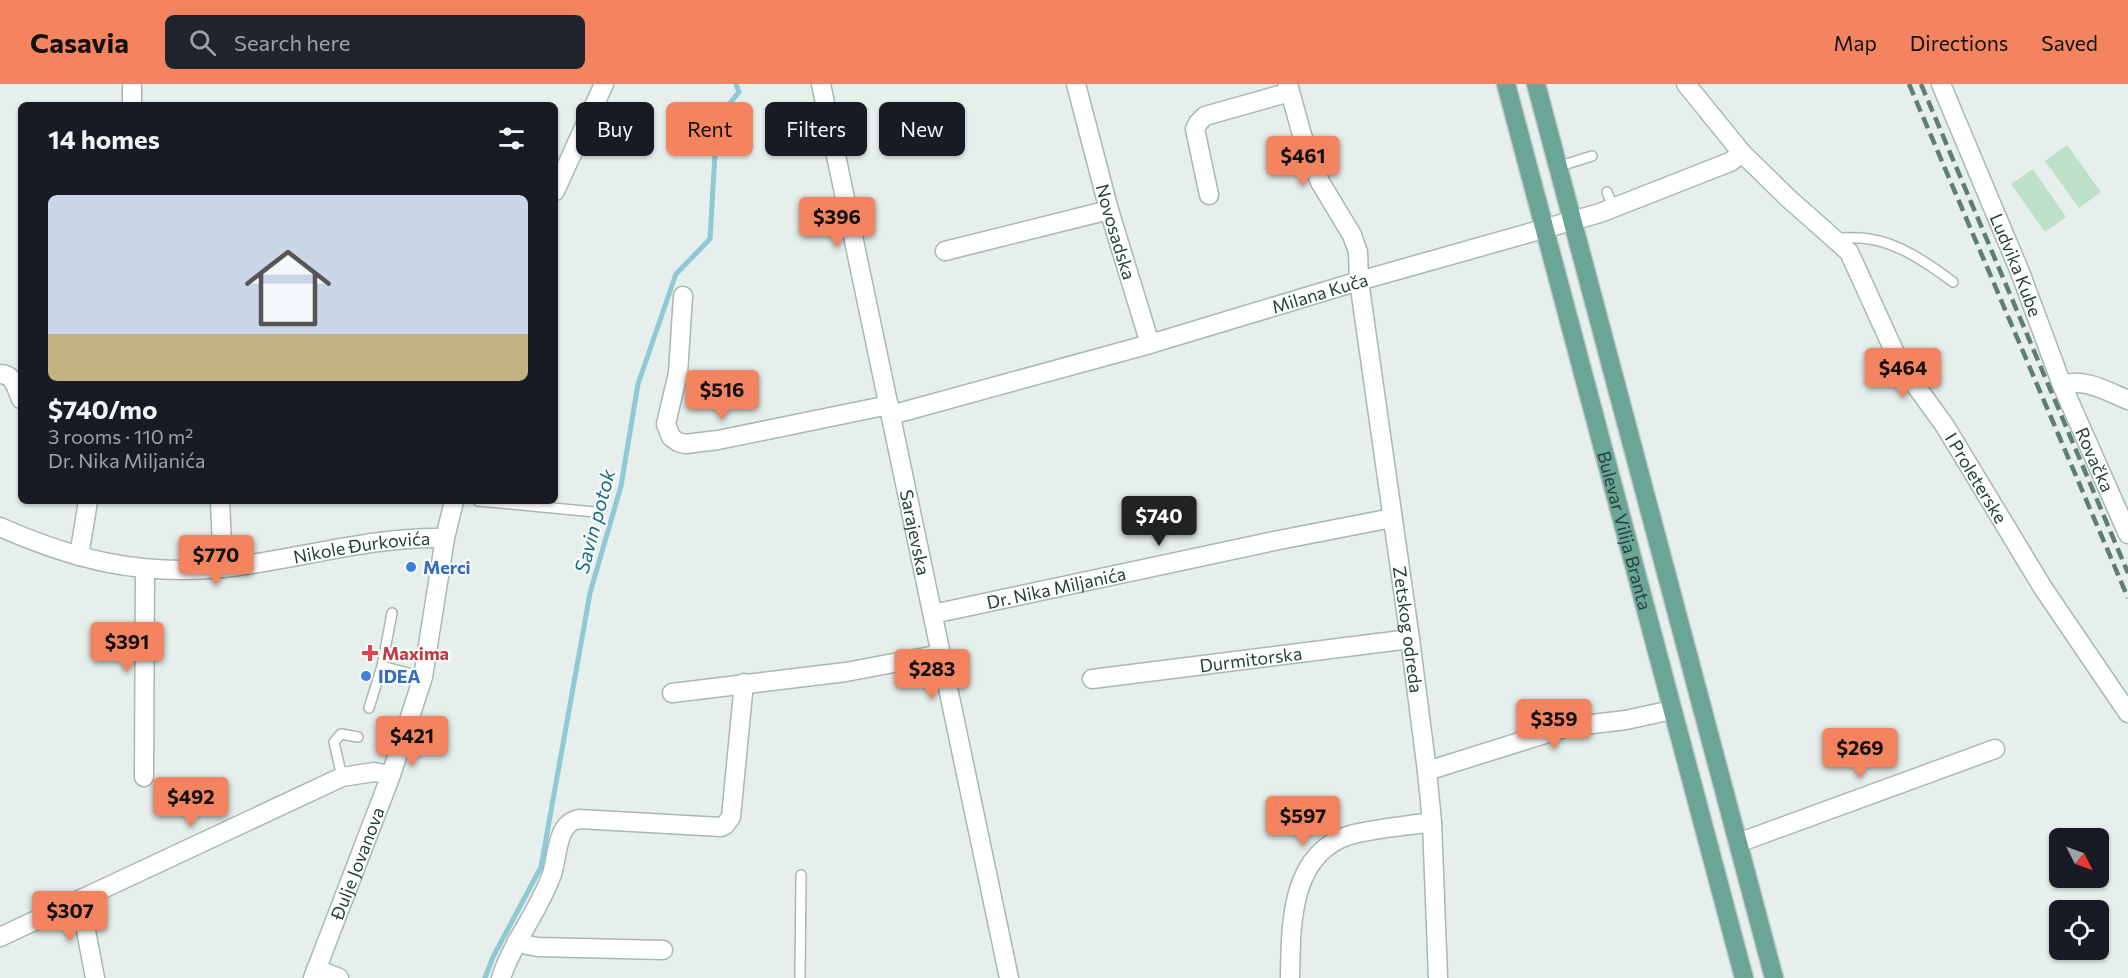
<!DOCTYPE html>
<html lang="en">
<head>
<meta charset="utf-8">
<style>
  :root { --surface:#171b24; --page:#20242c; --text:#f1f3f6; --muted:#9ea1a6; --accent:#f4845f }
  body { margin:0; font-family:Commissioner,sans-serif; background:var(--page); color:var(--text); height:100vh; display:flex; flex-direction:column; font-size:22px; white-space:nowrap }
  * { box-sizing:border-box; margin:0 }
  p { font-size:20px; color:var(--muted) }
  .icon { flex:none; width:33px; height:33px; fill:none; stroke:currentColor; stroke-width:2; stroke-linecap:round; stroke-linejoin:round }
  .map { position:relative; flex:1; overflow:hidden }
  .side { position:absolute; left:18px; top:18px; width:540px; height:402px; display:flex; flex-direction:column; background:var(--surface); border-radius:9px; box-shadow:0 2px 4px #0004 }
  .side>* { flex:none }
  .guide { position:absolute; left:576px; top:18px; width:570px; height:54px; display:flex; gap:12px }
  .needle { width:39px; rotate:132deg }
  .fabs { position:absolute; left:2049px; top:744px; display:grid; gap:12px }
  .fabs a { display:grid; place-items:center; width:60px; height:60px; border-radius:9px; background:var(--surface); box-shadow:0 2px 4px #0004; font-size:30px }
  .price { position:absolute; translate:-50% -51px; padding:0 14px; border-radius:6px; background:var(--accent); color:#111; font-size:20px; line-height:39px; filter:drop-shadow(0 2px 3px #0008) }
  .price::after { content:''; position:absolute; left:50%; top:36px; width:18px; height:14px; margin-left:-9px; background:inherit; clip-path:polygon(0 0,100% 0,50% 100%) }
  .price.current { background:#222; color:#fff }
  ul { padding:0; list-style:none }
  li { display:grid; align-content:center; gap:12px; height:318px; padding:0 30px }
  li span { display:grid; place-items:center; height:186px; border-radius:9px; color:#555 }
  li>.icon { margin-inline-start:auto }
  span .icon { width:108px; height:108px; fill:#fffc; stroke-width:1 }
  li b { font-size:26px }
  h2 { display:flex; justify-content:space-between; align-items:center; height:72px; padding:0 30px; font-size:26px }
  .chip { padding:0 21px; border-radius:9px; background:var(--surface); box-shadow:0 2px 4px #0004; font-size:21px; line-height:54px }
  .chip.current { background:var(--accent); color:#111 }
  header { display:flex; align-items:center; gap:36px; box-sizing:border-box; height:84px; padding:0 30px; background:var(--accent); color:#111 }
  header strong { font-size:28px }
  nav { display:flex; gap:33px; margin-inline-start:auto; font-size:21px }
  .search { width:420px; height:54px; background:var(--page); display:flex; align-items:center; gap:15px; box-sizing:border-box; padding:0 21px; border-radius:9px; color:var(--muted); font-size:22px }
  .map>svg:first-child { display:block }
  .grass { fill:#bfe0c8 }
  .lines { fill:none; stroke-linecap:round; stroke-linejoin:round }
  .stream { stroke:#8ec9d4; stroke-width:5 }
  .lane-casing { stroke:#a8b8b2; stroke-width:12 }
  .street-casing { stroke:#a8b8b2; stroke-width:21 }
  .secondary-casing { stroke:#a4bbb3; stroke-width:21 }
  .primary-casing { stroke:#c2cac8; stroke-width:21 }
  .lane { stroke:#fff; stroke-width:9 }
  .street { stroke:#fff; stroke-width:18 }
  .secondary { stroke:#fff; stroke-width:18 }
  .primary { stroke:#6aa596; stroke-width:18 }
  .rail { stroke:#5f7d75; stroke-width:4.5; stroke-dasharray:12 6; stroke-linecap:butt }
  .shop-dot { fill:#3f7fe0; stroke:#f7fbf9; stroke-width:2 }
  .health-dot { fill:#e0444e; stroke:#f7fbf9; stroke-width:2 }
  .labels { text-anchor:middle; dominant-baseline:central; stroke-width:4.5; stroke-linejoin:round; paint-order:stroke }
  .street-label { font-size:18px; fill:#24423a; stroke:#f7fbf9 }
  .shop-label { font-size:18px; font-weight:bold; fill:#366cbe; stroke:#f7fbf9; text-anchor:start }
  .health-label { font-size:18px; font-weight:bold; fill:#be3a42; stroke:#f7fbf9; text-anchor:start }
  .water-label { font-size:20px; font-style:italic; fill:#1c6f80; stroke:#f7fbf9 }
</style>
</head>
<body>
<header>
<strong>Casavia</strong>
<div class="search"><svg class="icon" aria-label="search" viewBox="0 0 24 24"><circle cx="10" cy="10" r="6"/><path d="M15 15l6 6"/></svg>Search here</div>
<nav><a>Map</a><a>Directions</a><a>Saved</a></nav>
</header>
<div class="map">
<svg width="2128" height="894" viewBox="0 0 2128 894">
  <rect width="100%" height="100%" fill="#e6efeb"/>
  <!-- grass -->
  <path class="grass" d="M2067 61 2101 108 2079 124 2045 77Z
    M2033 85 2066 133 2045 148 2011 100Z"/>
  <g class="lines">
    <!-- stream -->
    <path class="stream" d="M485 894 493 873 541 783 590 509 621 402 638 300 676 190 710 155 717 35 739 8 736 0"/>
    <defs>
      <path id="lane" d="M1557 83 1592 72
        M1607 108 1613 123
        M1835 154C1846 154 1858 153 1869 155 1899 159 1929 180 1953 198
        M478 417 595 428
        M392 529 382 582 423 593
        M369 624 382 582
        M342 693 334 658 341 650 358 653
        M800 894 801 791"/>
      <g id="street">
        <path id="s1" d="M821 0 1009 894"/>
        <path id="s2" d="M1076 0 1109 126 1150 260"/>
        <path id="s3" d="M1288 0 1302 51 1320 98 1352 151 1358 168 1359 197 1410 555 1427 687 1432 738 1438 894"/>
        <path id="s4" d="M1686 0 1742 69 1788 114 1849 168 1900 280 1945 342 2043 504 2128 629"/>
        <path id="s5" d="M1941 0 2020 188 2062 301 2128 450"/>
        <path d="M132 21V0"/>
        <path d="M1209 111 1195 45 1198 39 1205 32 1290 8"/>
        <path d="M945 167 1109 126"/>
        <path d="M683 212 678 289 666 340 671 353 678 358 685 360 718 356 889 321"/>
        <path d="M0 290C14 290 16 304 21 315"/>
        <path d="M2062 301C2084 293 2108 308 2128 316"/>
        <path id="s6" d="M891 331 1150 260 1359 197 1600 129 1730 78 1742 69"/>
        <path d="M220 417 223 484"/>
        <path id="s7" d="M0 443C75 476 140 492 222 484 297 476 370 452 445 454"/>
        <path d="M79 472 88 417"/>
        <path id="s8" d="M933 530 1274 457 1392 434"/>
        <path id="s9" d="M1092 595 1410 555"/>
        <path d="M672 609 846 588 941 570"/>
        <path d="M1427 687 1567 643 1626 636 1672 626"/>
        <path d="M144 693 145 485"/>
        <path d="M1738 759 1995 665"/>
        <path d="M80 815 95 894"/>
        <path d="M0 853 342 693 374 688 391 691"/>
        <path d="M517 857 527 861 538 863 663 866"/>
        <path d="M316 885 339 894"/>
        <path d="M501 894C513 857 539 827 552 790 558 772 556 739 579 735L721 743 725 741 731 733 744 599"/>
        <path d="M1290 894C1291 843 1289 770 1350 751 1376 744 1406 742 1432 738"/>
      </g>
      <g id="secondary">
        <path d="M555 107 604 0"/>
        <path id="s10" d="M313 894 391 691 423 593 445 454 454 417"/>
      </g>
      <g id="primary">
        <path id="s11" d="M1506 0 1744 894"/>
        <path d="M1536 0 1774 894"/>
      </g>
    </defs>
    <!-- lane casing -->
    <use href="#lane" class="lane-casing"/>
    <!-- street casing -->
    <use href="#street" class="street-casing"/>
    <!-- secondary casing -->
    <use href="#secondary" class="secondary-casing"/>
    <!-- primary casing -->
    <use href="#primary" class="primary-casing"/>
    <!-- lane -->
    <use href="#lane" class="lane"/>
    <!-- street -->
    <use href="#street" class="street"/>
    <!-- secondary -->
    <use href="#secondary" class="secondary"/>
    <!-- primary -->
    <use href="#primary" class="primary"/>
    <!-- rail -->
    <path class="rail" d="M1909 0 2128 514
      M1921 0 2128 489"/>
  </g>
  <!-- markers -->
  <g class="shop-dot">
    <circle cx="411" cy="483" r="6"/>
    <circle cx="366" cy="592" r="6"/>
  </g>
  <path class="health-dot" d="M367 560h6v6h6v6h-6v6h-6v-6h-6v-6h6z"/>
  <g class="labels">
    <!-- street labels -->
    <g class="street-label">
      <text stroke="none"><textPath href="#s2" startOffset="153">Novosadska</textPath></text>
      <text stroke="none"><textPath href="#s5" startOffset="196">Ludvika Kube</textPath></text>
      <text stroke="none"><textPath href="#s6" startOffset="446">Milana Kuča</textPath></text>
      <text stroke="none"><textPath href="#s5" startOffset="406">Rovačka</textPath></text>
      <text stroke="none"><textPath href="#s4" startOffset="495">I Proleterske</textPath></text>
      <text stroke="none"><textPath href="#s1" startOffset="458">Sarajevska</textPath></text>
      <text stroke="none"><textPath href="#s11" startOffset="462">Bulevar Vilija Branta</textPath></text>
      <text stroke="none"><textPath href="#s7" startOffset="370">Nikole Đurkovića</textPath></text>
      <text stroke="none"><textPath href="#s8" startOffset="126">Dr. Nika Miljanića</textPath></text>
      <text stroke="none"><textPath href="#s3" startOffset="564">Zetskog odreda</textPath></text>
      <text stroke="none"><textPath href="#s9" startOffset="160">Durmitorska</textPath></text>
      <text stroke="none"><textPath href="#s10" startOffset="123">Đulje Jovanova</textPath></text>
    </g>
    <!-- shop labels -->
    <g class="shop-label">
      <text x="423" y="483">Merci</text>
      <text x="378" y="592">IDEA</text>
    </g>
    <!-- health labels -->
    <g class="health-label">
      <text x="382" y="569">Maxima</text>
    </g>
    <!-- water labels -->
    <g class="water-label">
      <text transform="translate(594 437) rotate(-75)">Savin potok</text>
    </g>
  </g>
</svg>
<div class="fabs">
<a><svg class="needle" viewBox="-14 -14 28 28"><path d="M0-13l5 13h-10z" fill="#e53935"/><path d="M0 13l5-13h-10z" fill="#9ea1a6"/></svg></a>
<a><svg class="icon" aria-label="locate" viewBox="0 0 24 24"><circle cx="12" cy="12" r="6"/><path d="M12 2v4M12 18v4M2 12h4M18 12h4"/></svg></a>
</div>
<b class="price" style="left:1303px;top:103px">$461</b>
<b class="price" style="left:837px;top:164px">$396</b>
<b class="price" style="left:1903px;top:315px">$464</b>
<b class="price" style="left:722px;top:337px">$516</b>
<b class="price current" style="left:1159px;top:463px">$740</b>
<b class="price" style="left:216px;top:502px">$770</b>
<b class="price" style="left:127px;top:589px">$391</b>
<b class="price" style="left:932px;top:616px">$283</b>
<b class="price" style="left:1554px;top:666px">$359</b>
<b class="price" style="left:412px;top:683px">$421</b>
<b class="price" style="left:1860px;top:695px">$269</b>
<b class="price" style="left:191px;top:744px">$492</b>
<b class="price" style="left:1303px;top:763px">$597</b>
<b class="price" style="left:70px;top:858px">$307</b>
<div class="guide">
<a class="chip">Buy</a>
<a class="chip current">Rent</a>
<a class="chip">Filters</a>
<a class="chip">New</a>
</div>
<section class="side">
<h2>14 homes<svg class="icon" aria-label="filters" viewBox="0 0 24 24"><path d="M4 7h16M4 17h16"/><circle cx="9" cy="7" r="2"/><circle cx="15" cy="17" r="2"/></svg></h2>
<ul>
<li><span style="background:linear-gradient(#c9d6e8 75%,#c2b280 0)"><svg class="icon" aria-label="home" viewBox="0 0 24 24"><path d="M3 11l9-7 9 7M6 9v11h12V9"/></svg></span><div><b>$740/mo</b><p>3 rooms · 110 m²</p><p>Dr. Nika Miljanića</p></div></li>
</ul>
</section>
</div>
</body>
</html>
